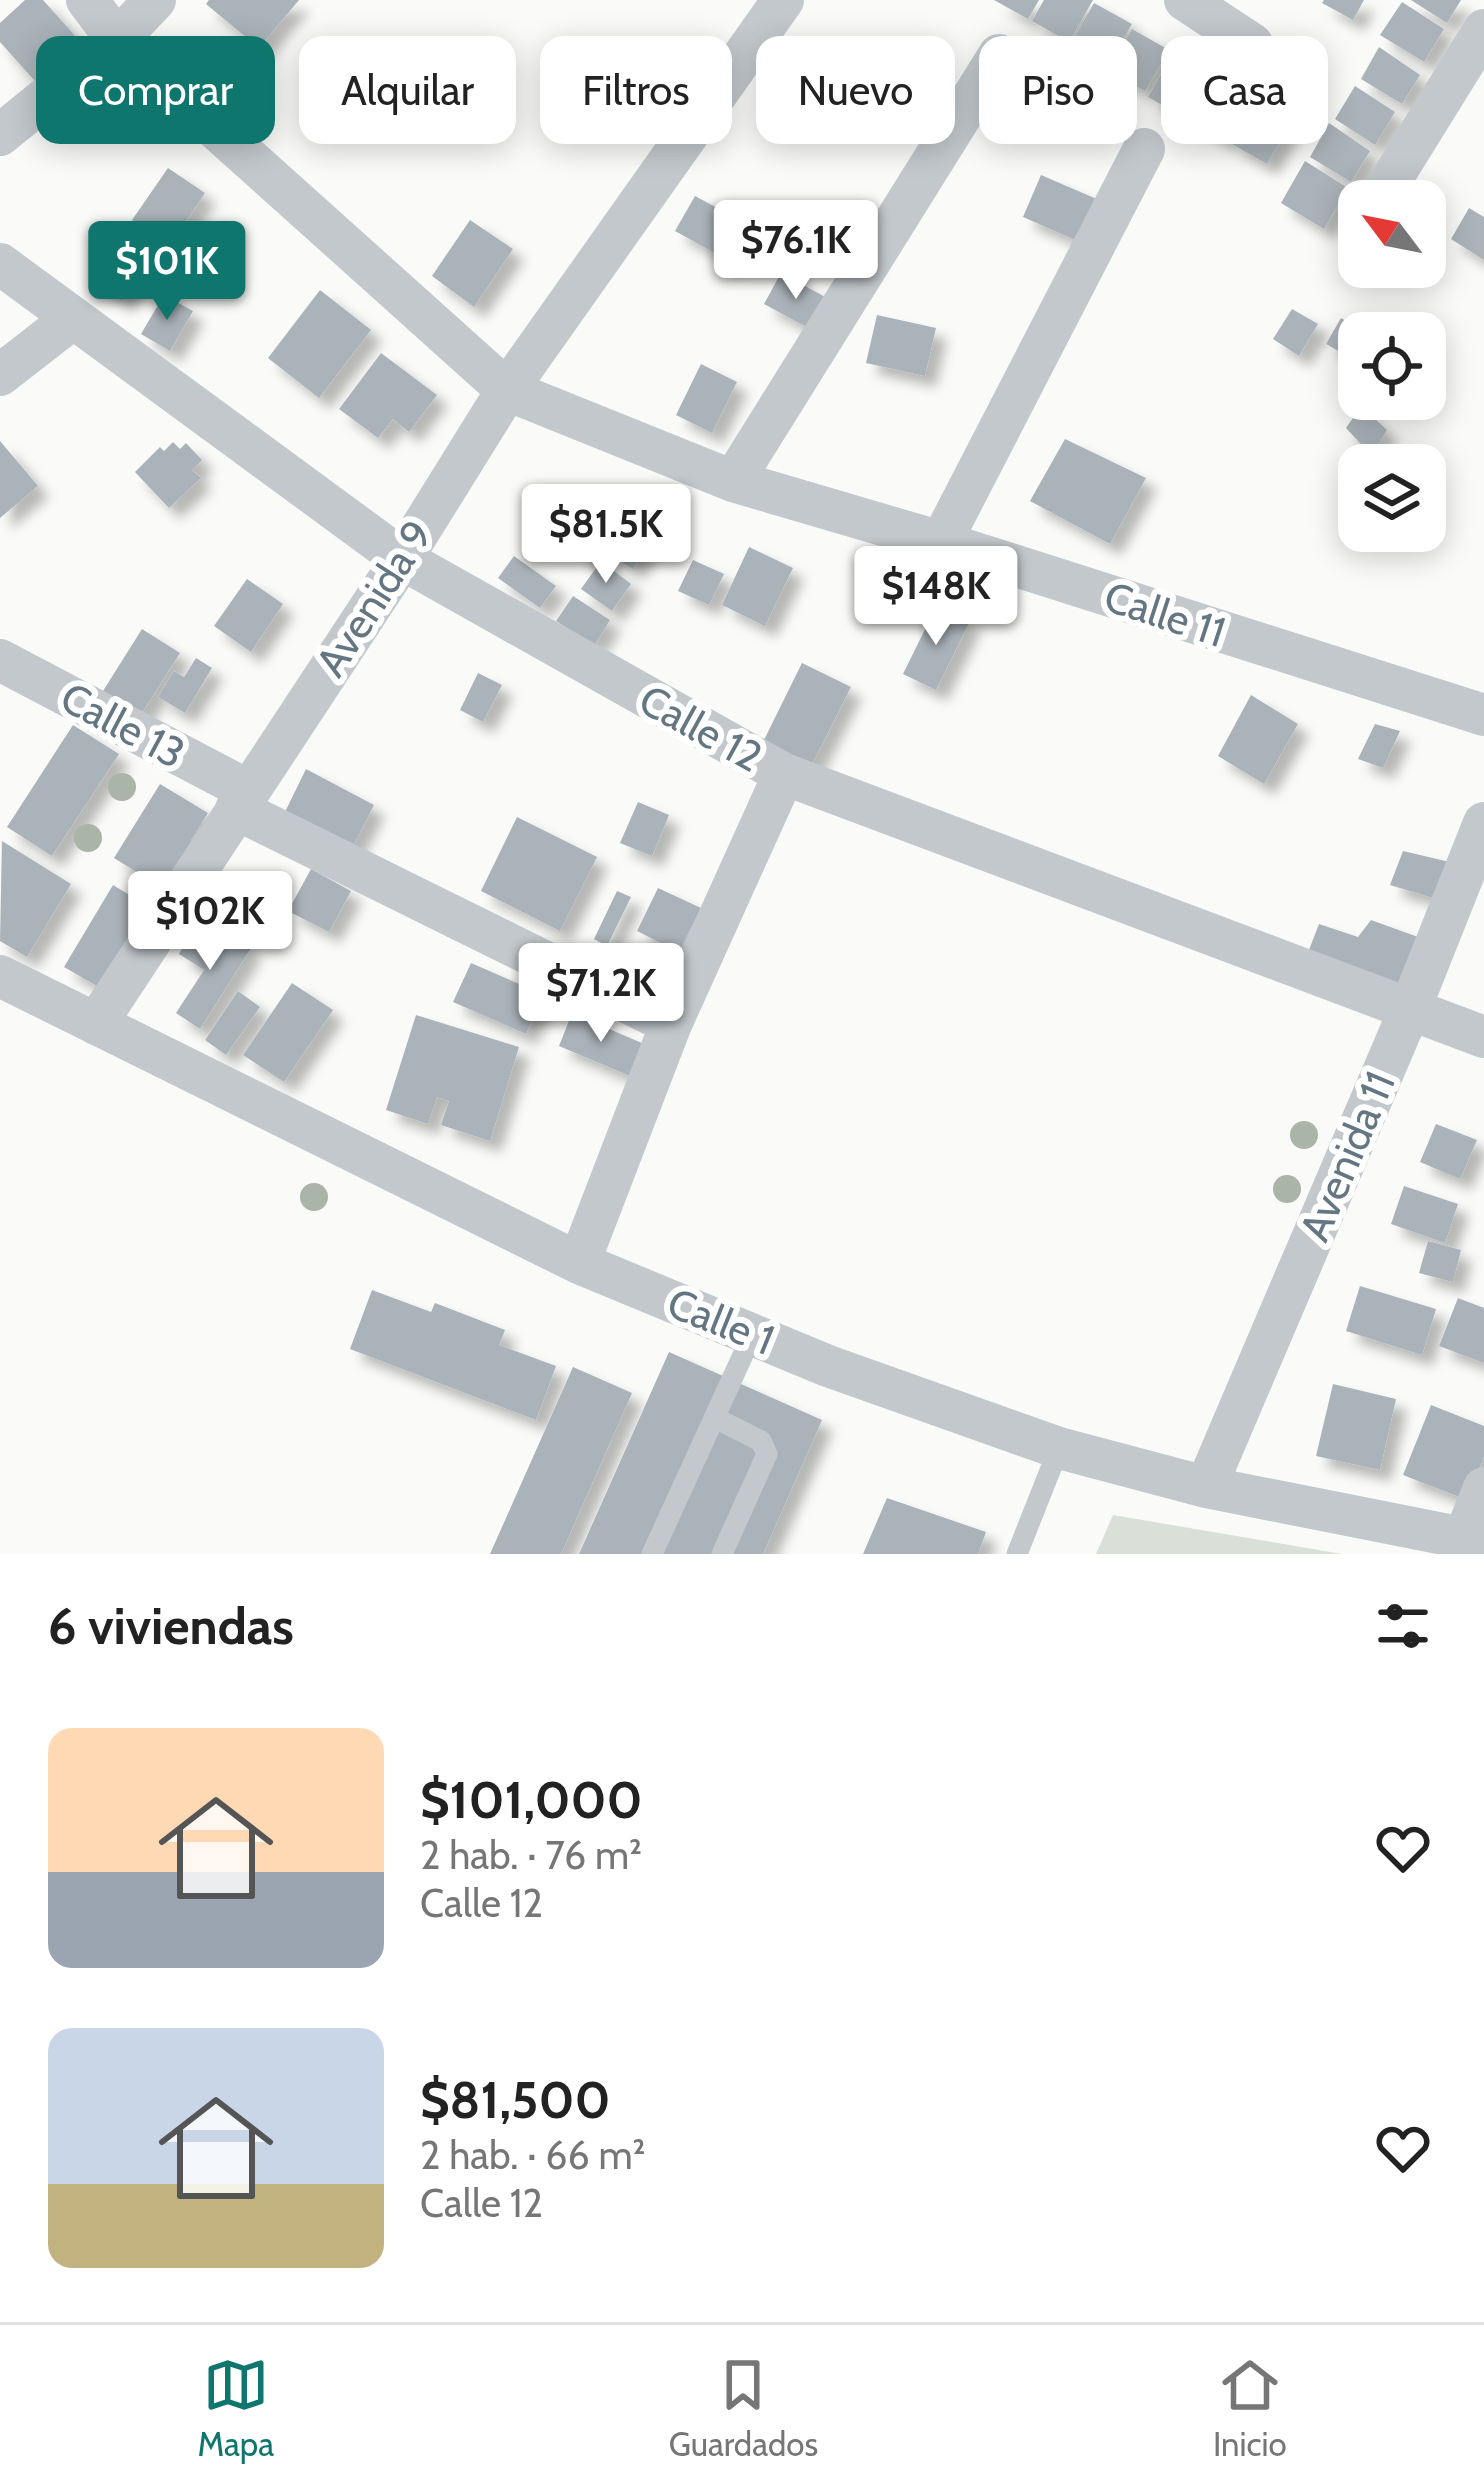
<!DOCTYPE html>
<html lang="es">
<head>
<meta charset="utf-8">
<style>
  :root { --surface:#fff; --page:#f6f6f6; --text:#222; --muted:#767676; --line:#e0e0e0; --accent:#0f766e }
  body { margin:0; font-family:Cabin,sans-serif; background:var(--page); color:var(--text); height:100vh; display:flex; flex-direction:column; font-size:45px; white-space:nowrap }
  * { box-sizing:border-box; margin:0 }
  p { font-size:39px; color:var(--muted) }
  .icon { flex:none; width:66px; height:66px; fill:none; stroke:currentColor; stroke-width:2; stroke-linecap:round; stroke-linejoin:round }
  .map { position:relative; height:1554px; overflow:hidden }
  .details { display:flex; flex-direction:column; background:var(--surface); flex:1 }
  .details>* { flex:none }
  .guide { position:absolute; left:36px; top:36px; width:1413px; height:108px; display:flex; gap:24px }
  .needle { width:78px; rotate:302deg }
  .buttons { position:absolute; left:1338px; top:180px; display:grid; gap:24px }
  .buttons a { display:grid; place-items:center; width:108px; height:108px; border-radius:24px; background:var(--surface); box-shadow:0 6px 30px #0003; font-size:60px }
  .price { position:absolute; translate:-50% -102px; padding:0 27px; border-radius:12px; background:#fff; color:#222; font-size:39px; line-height:78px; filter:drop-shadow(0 3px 6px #0008) }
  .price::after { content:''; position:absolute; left:50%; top:72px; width:36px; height:27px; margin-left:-18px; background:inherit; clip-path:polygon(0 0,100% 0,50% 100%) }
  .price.active { background:var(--accent); color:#fff }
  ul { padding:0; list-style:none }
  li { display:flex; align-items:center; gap:36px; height:300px; padding:0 48px }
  li span { display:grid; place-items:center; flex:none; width:336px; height:240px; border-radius:24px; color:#555 }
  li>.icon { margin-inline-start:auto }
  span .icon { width:144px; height:144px; fill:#fffc; stroke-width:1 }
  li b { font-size:51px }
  h2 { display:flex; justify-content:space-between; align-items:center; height:144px; padding:0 48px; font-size:51px }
  .pill { padding:0 42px; border-radius:24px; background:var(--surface); box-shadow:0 6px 30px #0003; font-size:42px; line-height:108px }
  .pill.active { background:var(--accent); color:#fff }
  .dock { display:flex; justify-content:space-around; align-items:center; height:168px; border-top:3px solid var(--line); background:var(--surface); font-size:33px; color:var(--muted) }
  .dock a { display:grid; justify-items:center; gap:6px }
  .dock .active { color:var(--accent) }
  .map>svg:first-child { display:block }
  .green { fill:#dadfd7 }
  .building { fill:#aab3b9; filter:url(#shadow) }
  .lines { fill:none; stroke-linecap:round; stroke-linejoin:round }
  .lane { stroke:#c3c8cc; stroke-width:21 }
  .street { stroke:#c3c8cc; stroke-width:42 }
  .tree { fill:#aab4a7 }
  .labels { text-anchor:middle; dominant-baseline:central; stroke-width:12; stroke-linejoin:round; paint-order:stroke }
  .street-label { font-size:42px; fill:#657683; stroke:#fff }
</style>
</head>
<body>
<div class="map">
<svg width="1484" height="1554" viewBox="0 0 1484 1554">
  <defs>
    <filter id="shadow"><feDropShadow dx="11" dy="11" stdDeviation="6" flood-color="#0004"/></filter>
  </defs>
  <rect width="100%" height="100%" fill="#fafaf8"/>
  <!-- green -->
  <path class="green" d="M1113 1515 1342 1554H1096Z"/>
  <!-- building -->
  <path class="building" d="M25 0H43L87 49 43 90 0 42V23Z
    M209 0H299L259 48 206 4Z
    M994 0H1039L1028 19Z
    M1044 0H1093L1069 42 1032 21Z
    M1324 0H1364L1353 20 1322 3Z
    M1411 0H1461L1447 23Z
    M1402 2 1444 29 1424 62 1380 35Z
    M1094 3 1132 24 1108 65 1070 45Z
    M1132 29 1169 50 1145 91 1108 71Z
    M1379 47 1420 75 1402 104 1361 79Z
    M1172 55 1209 76 1185 118 1148 97Z
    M1213 78 1250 99 1227 141 1190 120Z
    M1355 86 1395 112 1375 145 1335 119Z
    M1254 101 1291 122 1267 164 1230 143Z
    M1329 123 1370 151 1351 182 1310 157Z
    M1305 161 1348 188 1324 229 1281 203Z
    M168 168 205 193 170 245 132 220Z
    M1041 175 1099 200 1080 242 1023 217Z
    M695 196 751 226 731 262 675 231Z
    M1469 208 1484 217V260L1451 239Z
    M470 220 513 249 474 307 432 276Z
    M125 238 152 256 122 301 95 283Z
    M781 273 829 299 812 330 764 304Z
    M320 290 371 330 319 398 268 358Z
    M164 295 193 311 170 351 141 334Z
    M1292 309 1318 324 1299 356 1273 339Z
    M877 315 936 328 925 376 866 363Z
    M1341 318 1366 333H1359V363L1326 344Z
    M381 353 437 395 409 432 393 419 378 438 339 409Z
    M701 364 737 382 712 433 676 415Z
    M1361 406 1387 430 1372 456 1346 428Z
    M1065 439 1146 478 1110 544 1030 501Z
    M0 441 38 486 0 518Z
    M173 442 180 449 186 443 202 460 192 470 201 478 169 508 135 472 160 447 164 451Z
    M557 495 583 514 571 532 544 512Z
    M620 526 648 543 633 569 604 552Z
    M589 530 603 541 590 558 576 547Z
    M749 547 793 568 765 626 722 605Z
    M514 556 556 586 540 608 498 578Z
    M693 560 724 574 709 605 678 591Z
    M601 561 631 584 612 611 581 589Z
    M247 579 283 604 251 652 214 626Z
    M573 596 610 620 594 646 556 621Z
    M937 605 970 621 936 690 903 674Z
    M142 629 180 653 140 716 103 691Z
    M196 658 212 668 185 713 158 697 174 671 184 677Z
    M802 663 851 687 810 768 762 744Z
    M478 673 502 685 483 722 460 710Z
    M1251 695 1298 724 1264 784 1218 756Z
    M1375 724 1400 731 1383 768 1358 759Z
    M73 725 119 754 52 856 7 827Z
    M306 769 374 805 350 852 282 818Z
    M160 784 208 813 191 840 205 848 175 896 114 858Z
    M638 802 669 815 652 856 620 843Z
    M517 817 597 857 560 931 481 891Z
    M2 841 71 884 27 957 0 941Z
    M1403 851 1458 864 1443 901 1390 885Z
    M311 869 351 891 329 932 288 911Z
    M113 885 151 908 102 989 64 967Z
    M658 888 701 908 679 952 637 931Z
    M617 891 631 897 607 946 594 939Z
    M1371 920 1429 941 1409 997 1305 960 1319 924 1358 937Z
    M195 927 220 943 227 933 251 948 200 1029 176 1013 204 970 179 954Z
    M471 963 544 995 526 1034 453 1002Z
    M292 983 333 1010 284 1082 243 1055Z
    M238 991 260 1007 226 1055 205 1040Z
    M572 1013 644 1044 630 1076 559 1046Z
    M416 1015 519 1047 490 1141 441 1125 449 1101 437 1097 428 1124 386 1110Z
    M1436 1124 1477 1140 1460 1179 1420 1162Z
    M1404 1186 1458 1204 1445 1243 1391 1224Z
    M1428 1241 1461 1250 1453 1282 1419 1273Z
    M1360 1286 1436 1309 1422 1355 1346 1331Z
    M372 1290 431 1312 435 1303 505 1330 499 1345 556 1366 536 1420 350 1349Z
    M1458 1298 1484 1308V1363L1439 1346Z
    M669 1352 822 1420 763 1554H579Z
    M573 1367 632 1393 561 1554H490Z
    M1333 1384 1396 1399 1380 1470 1316 1456Z
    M1431 1405 1484 1426V1456L1467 1500 1403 1475Z
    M887 1498 986 1532 978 1554H863Z"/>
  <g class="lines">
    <!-- lane -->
    <path class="lane" d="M715 1418 761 1441 767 1454 722 1554
      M652 1554 753 1333
      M1017 1554 1059 1448"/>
    <!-- street -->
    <path class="street" d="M87 0 117 40 507 390 733 481 941 542 1484 715
      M1185 0 1252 44
      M0 135 117 40 155 0
      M1378 201 1484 30
      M0 264 402 559 784 774 1484 1037
      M0 375 72 319
      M733 481 999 55
      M941 542 1144 149
      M0 660 247 790
      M236 809 671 1024
      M0 976 579 1263 828 1366 1059 1448 1206 1487 1464 1538 1484 1549
      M96 1024 402 559 507 390 783 0
      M579 1263 671 1024 784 774
      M1206 1487 1410 1009 1484 823
      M1464 1538 1484 1488"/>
  </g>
  <!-- trees -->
  <g class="tree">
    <circle cx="122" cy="787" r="14"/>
    <circle cx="88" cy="838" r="14"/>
    <circle cx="1304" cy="1135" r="14"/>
    <circle cx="1287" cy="1189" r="14"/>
    <circle cx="314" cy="1197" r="14"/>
  </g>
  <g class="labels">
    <!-- street labels -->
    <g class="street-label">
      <text transform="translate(374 598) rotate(-57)">Avenida 9</text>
      <text transform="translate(1165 614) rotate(18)">Calle 11</text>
      <text transform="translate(123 725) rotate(28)">Calle 13</text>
      <text transform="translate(701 728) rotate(29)">Calle 12</text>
      <text transform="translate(1347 1156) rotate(-67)">Avenida 11</text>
      <text transform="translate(721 1321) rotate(22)">Calle 1</text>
    </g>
  </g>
</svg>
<div class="buttons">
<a><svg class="needle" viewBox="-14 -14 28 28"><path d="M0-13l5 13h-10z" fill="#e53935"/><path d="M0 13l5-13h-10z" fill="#767676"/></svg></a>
<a><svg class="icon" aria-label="locate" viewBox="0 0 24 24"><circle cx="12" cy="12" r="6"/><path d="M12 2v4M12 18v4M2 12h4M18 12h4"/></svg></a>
<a><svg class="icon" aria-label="layers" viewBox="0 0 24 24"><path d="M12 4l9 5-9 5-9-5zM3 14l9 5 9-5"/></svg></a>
</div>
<b class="price" style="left:796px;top:302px">$76.1K</b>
<b class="price active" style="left:167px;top:323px">$101K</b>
<b class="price" style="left:606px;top:586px">$81.5K</b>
<b class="price" style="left:936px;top:648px">$148K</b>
<b class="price" style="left:210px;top:973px">$102K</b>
<b class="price" style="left:601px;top:1045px">$71.2K</b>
<div class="guide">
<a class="pill active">Comprar</a>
<a class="pill">Alquilar</a>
<a class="pill">Filtros</a>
<a class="pill">Nuevo</a>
<a class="pill">Piso</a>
<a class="pill">Casa</a>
</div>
</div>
<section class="details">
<h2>6 viviendas<svg class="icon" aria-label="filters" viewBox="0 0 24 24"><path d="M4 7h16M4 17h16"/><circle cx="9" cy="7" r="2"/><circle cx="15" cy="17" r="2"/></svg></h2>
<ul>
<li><span style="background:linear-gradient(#ffd9b3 60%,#9aa5b1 0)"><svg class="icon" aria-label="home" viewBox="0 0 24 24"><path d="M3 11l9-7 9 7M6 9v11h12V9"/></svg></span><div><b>$101,000</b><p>2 hab. · 76 m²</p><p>Calle 12</p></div><svg class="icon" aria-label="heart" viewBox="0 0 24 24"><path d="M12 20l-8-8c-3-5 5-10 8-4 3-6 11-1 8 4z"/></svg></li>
<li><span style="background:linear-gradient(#c9d6e8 65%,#c2b280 0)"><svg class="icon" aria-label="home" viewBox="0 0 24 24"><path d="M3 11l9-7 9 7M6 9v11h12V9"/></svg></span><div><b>$81,500</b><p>2 hab. · 66 m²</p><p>Calle 12</p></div><svg class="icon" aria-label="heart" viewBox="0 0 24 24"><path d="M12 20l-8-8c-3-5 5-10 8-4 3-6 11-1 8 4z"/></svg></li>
</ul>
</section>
<nav class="dock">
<a class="active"><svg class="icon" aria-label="map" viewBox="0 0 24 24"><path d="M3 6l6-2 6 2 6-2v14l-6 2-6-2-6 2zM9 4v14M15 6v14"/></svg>Mapa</a>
<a><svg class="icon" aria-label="saved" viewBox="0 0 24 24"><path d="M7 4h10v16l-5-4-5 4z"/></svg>Guardados</a>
<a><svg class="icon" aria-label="home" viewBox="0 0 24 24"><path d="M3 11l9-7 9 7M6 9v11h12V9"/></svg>Inicio</a>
</nav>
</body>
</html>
